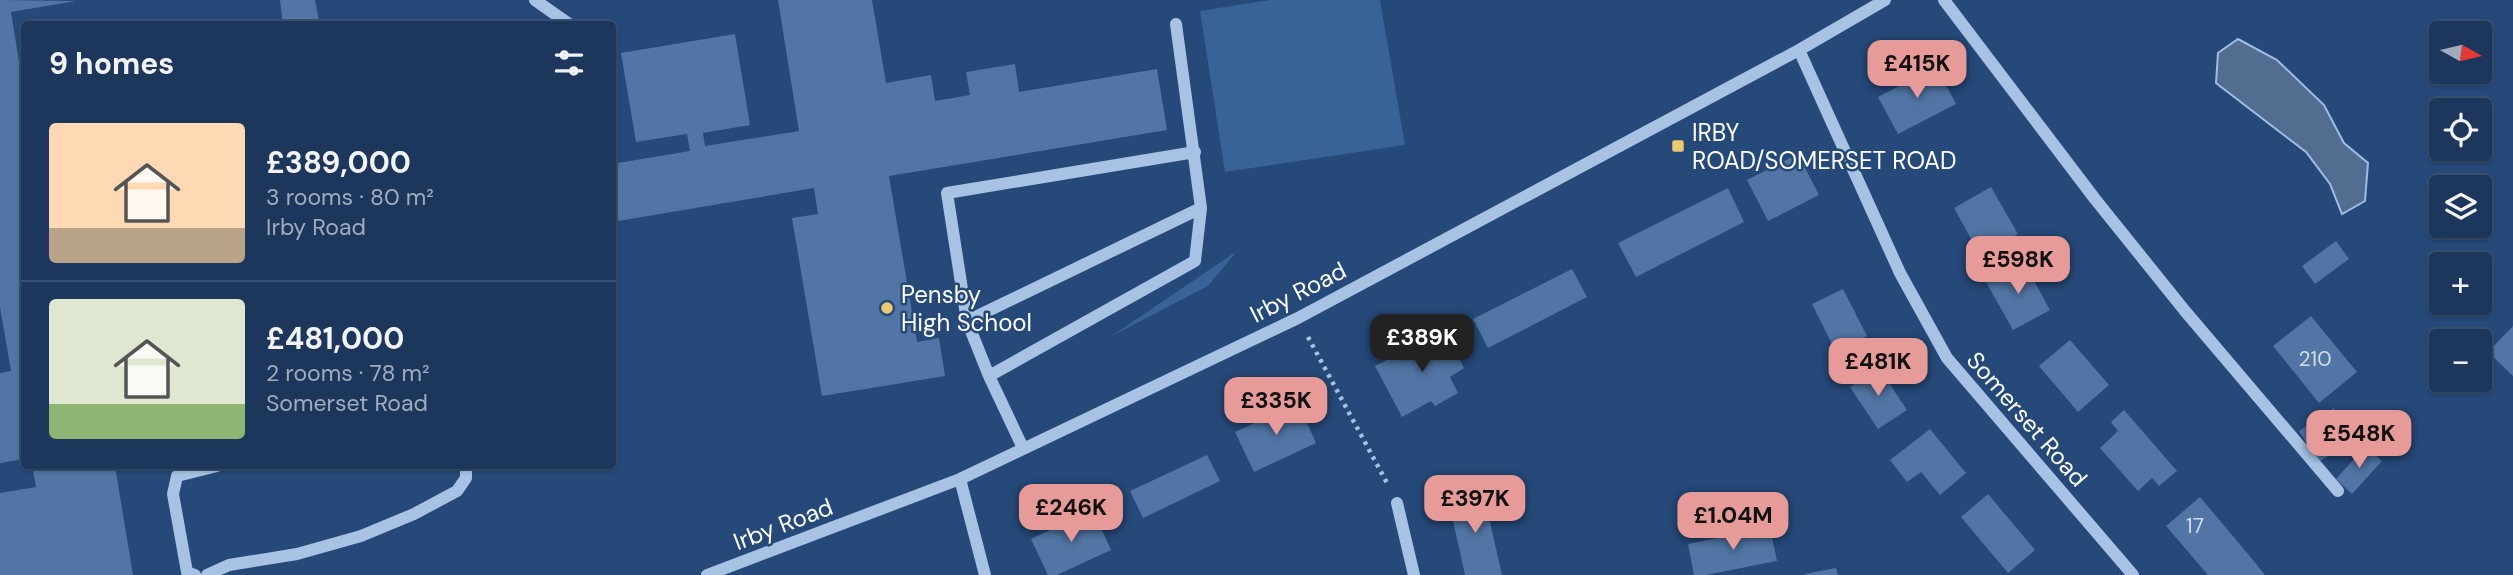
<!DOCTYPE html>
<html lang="en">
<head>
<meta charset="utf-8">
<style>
  :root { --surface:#1c375b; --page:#253f61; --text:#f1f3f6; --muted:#a0acbb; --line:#3a5171; --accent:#e69b98 }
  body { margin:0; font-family:"DM Sans",sans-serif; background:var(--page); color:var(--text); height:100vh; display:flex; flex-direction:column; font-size:26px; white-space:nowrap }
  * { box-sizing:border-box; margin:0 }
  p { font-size:23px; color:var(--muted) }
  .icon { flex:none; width:38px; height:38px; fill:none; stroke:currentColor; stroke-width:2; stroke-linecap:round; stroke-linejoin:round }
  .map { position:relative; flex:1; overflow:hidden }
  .details { position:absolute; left:21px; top:21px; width:595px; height:448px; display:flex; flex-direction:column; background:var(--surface); border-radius:7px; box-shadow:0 2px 5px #0004,0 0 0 2px var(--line) }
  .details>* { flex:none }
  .needle { width:46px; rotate:98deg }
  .tools { position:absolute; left:2429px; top:21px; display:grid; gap:14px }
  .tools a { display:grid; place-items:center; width:63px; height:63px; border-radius:7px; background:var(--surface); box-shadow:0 2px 5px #0004,0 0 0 2px var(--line); font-size:35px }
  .price { position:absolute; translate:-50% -60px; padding:0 16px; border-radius:14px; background:var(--accent); color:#111; font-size:23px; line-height:46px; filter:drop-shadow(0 2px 4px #0008) }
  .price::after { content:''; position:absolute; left:50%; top:42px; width:21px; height:16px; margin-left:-10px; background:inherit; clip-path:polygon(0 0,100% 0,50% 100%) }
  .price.selected { background:#222; color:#fff }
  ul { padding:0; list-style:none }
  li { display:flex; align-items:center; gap:21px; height:175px; padding:0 28px }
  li+li { border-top:2px solid var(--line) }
  li span { display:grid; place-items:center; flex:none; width:196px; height:140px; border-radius:7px; color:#555 }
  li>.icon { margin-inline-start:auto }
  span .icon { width:84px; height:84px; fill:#fffc; stroke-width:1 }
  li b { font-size:30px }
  h2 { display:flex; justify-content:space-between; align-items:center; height:84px; padding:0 28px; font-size:30px }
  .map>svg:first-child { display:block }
  .green { fill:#396396 }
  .water { fill:#526d90; stroke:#9cbde4; stroke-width:2 }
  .building { fill:#5176a5 }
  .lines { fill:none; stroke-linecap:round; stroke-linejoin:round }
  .path { stroke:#a7c2e3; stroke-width:4.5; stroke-dasharray:3.5 5; stroke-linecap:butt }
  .minor { stroke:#a7c2e3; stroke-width:12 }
  .poi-dot { fill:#edc86c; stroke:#254979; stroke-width:2.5 }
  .labels { text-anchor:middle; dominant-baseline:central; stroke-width:5; stroke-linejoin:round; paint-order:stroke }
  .number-label { font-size:21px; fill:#d4dde8 }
  .poi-label { font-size:24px; fill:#fff; stroke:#254979; text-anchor:start }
  .street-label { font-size:24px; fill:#fff; stroke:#254979 }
</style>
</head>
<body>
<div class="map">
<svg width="2513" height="575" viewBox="0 0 2513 575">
  <rect width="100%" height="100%" fill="#254979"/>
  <!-- green -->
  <path class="green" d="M1270 0H1380L1405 145 1225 172 1200 11Z
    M1237 251 1208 286 1110 337Z"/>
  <!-- water -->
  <path class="water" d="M2238 39 2277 60 2324 105 2344 143 2368 163 2365 201 2342 214 2330 184 2306 152 2216 83 2218 53Z"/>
  <!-- building -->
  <path class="building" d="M0 0 76 1 11 12 21 74 24 70V459L0 463V373L11 371 0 307Z
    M280 0H315L319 21 283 24Z
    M778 0H872L886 83 931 75 935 101 970 95 966 72 1015 64 1019 92 1157 69 1167 130 889 176 917 342 939 338 945 376 822 396 792 218 818 214 814 188 612 222V164L690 151 687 134 636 142 621 53 735 34 750 125 703 133 705 146 799 131Z
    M1936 67 1956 104 1898 134 1878 97Z
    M1798 154 1819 195 1768 221 1747 180Z
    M1991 187 2018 234 1980 255 1954 208Z
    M1728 188 1744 222 1636 277 1618 243Z
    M2336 241 2349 259 2315 284 2302 266Z
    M2023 261 2050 310 2013 330 1986 282Z
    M1572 269 1587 297 1488 348 1473 319Z
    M1843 289 1867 336 1836 352 1812 304Z
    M2311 316 2357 372 2319 403 2273 346Z
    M2513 326V376L2488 352Z
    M1444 330 1464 368 1450 377 1458 393 1435 406 1431 401 1402 417 1375 366Z
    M2070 340 2109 385 2078 412 2039 366Z
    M1879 368 1907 410 1878 429 1850 387Z
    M1298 403 1316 443 1254 472 1235 432Z
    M2334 408 2354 439 2319 462 2299 431Z
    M2124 410 2177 471 2159 486 2152 478 2138 491 2100 448 2118 431 2111 422Z
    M1930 429 1966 473 1940 495 1921 472 1907 482 1890 460Z
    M2366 446 2382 461 2352 494 2336 479Z
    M1207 455 1220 481 1143 518 1130 491Z
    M32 466H115L133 575H0V493L36 487Z
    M1483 491 1495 544 1502 575H1465L1460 552 1448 499Z
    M1988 494 2035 550 2008 573 1961 517Z
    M2200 497 2248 554 2265 575H2208L2166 526Z
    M1093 510 1111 550 1057 575H1048L1031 539Z
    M1770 527 1777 561 1706 575H1694L1688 544Z
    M1836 568 1838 575H1805V574Z"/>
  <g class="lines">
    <!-- path -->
    <path class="path" d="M1308 337 1387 483"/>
    <!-- minor -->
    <path class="minor" d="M535 0 569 24
      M1944 0 2095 199 2185 311 2338 491
      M1799 50 1900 273 1947 358 2133 575
      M967 321 1201 208
      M989 376 967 321 947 193 1195 152
      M1023 448 989 376 1195 261 1201 208 1176 24
      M960 479 985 575
      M1397 503 1414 575
      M195 575 187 572 173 494 177 476 217 466
      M207 575 229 565 297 554 361 536 414 514 457 491 466 478V466
      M707 575 960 479 1298 318 1799 50 1885 0"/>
  </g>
  <!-- markers -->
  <g class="poi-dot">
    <rect x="1671" y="139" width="14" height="14" rx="3.5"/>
    <circle cx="887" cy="308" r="7"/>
  </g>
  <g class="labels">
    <!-- number labels -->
    <g class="number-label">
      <text x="2315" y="359">210</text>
      <text x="2195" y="526">17</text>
    </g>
    <!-- poi labels -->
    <g class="poi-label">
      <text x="1692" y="132">IRBY<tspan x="1692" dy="28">ROAD/SOMERSET ROAD</tspan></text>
      <text x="901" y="294">Pensby<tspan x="901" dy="28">High School</tspan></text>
    </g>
    <!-- street labels -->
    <g class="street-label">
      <text transform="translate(1298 292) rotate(-27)">Irby Road</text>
      <text transform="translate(2027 419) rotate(49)">Somerset Road</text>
      <text transform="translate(783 524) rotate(-21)">Irby Road</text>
    </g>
  </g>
</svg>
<div class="tools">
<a><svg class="needle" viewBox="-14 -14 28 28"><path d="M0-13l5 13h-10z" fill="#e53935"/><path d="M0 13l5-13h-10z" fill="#a0acbb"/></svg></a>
<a><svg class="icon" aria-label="locate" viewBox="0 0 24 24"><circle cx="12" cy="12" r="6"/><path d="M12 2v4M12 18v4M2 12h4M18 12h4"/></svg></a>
<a><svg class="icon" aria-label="layers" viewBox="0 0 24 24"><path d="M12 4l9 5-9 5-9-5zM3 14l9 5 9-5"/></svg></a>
<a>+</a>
<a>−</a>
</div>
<b class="price" style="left:1917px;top:100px">£415K</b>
<b class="price" style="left:2018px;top:296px">£598K</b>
<b class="price selected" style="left:1422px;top:374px">£389K</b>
<b class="price" style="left:1878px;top:398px">£481K</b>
<b class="price" style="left:1276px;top:437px">£335K</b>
<b class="price" style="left:2359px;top:470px">£548K</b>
<b class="price" style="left:1475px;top:535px">£397K</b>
<b class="price" style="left:1071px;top:544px">£246K</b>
<b class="price" style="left:1733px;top:552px">£1.04M</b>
<section class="details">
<h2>9 homes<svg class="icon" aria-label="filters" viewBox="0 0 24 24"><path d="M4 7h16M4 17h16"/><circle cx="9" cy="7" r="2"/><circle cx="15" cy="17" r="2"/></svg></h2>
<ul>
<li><span style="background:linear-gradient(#ffd9b3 75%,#b9a48a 0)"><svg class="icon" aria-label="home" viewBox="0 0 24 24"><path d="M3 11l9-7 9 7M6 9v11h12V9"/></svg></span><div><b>£389,000</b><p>3 rooms · 80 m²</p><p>Irby Road</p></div></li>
<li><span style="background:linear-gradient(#dfe7d0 75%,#8fb573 0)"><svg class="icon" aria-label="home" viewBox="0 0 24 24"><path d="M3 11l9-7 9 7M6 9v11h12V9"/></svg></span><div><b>£481,000</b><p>2 rooms · 78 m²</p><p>Somerset Road</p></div></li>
</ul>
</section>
</div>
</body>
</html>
